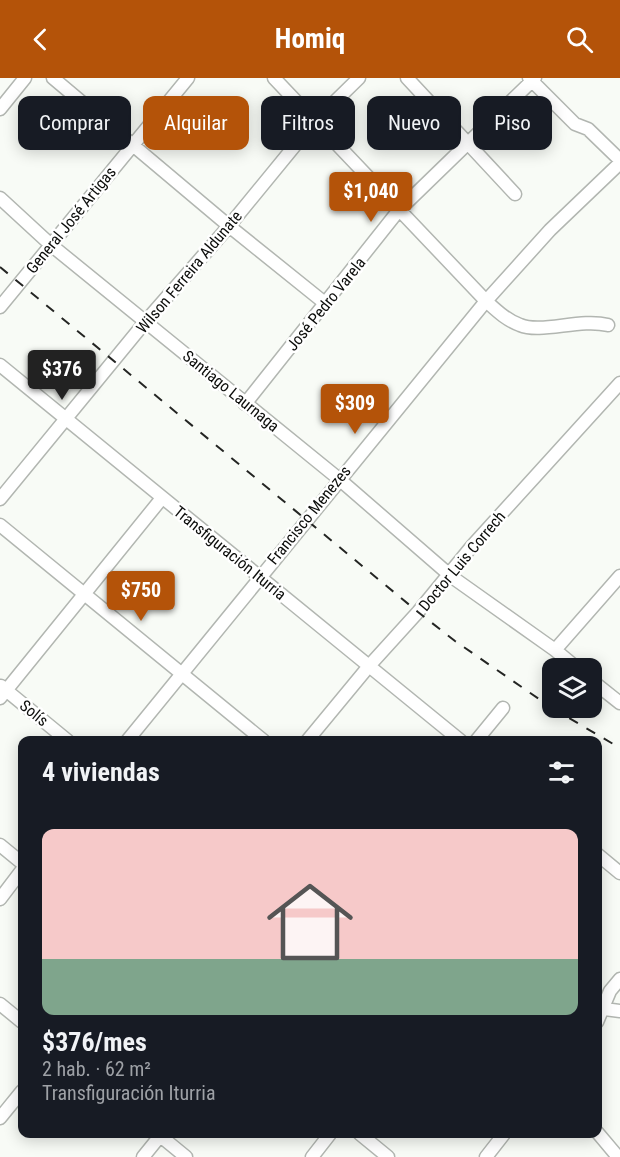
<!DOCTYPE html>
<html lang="es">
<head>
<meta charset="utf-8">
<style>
  :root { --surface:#171b24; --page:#242831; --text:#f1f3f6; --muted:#9ea1a6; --line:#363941; --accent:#b45309 }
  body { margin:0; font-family:"Roboto Condensed",sans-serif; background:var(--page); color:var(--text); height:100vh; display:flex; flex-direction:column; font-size:22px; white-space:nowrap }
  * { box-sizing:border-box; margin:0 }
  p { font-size:20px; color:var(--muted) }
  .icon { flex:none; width:33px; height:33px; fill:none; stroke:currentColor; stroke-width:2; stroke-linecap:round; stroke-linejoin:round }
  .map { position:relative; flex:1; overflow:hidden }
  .sheet { position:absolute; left:18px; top:658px; width:584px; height:402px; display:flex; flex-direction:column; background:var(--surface); border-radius:12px; box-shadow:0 3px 15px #0003 }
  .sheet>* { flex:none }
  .banner { position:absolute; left:18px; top:18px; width:585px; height:54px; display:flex; gap:12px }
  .controls { position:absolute; left:542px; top:580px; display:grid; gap:12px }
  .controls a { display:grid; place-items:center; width:60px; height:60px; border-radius:12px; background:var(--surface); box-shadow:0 3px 15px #0003; font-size:30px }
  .price { position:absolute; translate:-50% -51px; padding:0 14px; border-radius:6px; background:var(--accent); color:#fff; font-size:20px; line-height:39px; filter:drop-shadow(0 2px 3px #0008) }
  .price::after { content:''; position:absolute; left:50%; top:36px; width:18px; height:14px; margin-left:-9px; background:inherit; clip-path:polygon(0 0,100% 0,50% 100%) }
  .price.on { background:#222; color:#fff }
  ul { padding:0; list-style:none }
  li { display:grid; align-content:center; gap:12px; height:318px; padding:0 24px }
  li+li { border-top:2px solid var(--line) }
  li span { display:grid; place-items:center; height:186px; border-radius:12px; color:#555 }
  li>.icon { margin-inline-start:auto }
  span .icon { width:108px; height:108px; fill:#fffc; stroke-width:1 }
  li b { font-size:26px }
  h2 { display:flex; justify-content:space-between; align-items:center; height:72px; padding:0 24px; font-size:26px }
  .pill { padding:0 21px; border-radius:12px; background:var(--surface); box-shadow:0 3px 15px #0003; font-size:21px; line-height:54px }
  .pill.on { background:var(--accent); color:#fff }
  header { display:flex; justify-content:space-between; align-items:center; height:78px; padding:0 24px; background:var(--accent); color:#fff; font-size:27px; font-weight:700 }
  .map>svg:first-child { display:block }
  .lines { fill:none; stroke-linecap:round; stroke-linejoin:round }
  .minor-casing { stroke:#b2b6b1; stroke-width:15 }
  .minor { stroke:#fff; stroke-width:12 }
  .rail { stroke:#242523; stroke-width:2; stroke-dasharray:10 10; stroke-linecap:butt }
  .labels { text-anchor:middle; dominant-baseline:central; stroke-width:5; stroke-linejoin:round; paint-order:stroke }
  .street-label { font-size:16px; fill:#0c0d0b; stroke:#fff }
</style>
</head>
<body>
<header><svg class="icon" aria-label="back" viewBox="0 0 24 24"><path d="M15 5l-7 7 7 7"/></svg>Homiq<svg class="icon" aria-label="search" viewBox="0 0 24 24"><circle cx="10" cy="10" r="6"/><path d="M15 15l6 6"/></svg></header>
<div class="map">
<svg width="620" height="1079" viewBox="0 0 620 1079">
  <rect width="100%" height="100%" fill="#f8fbf6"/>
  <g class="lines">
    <defs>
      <path id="minor" d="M53 0 229 148 326 226
        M274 0 486 223C496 232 506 242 520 247 541 256 580 240 608 247
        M407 0 515 116
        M529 0 575 46 588 51 620 82
        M0 31 25 0
        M0 120 51 167 339 401 452 499 555 572 578 591
        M0 229 188 0
        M0 287 461 663
        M245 326 399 132 535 0
        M0 421 146 243 229 148 315 43 359 0
        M0 447 264 663
        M555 572 620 498
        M591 602 620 625
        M1 608 68 663
        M0 620 162 420
        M127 663 486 223 550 152 620 85
        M307 663 369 588 418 534 472 468 620 305
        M476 663 503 630
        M0 767 22 785
        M597 776 620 795
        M0 821 22 792
        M0 926 22 944
        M597 930 620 933
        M597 944 610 913 620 901
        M0 1040 22 1013
        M597 1054 618 1079
        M158 1056 186 1079
        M360 1056 388 1079
        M143 1079 160 1058
        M312 1079 330 1056
        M486 1079 504 1056"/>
    </defs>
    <!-- minor casing -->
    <use href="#minor" class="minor-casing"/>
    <!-- minor -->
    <use href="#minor" class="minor"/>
    <!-- rail -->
    <path class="rail" d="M0 189 418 534 455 563 552 630
      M552 630 620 670"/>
  </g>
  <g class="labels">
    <!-- street labels -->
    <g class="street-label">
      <text transform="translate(71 142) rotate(-51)">General José Artigas</text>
      <text transform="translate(189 194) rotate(-50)">Wilson Ferreira Aldunate</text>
      <text transform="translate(326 226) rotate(-51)">José Pedro Varela</text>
      <text transform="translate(231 313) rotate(39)">Santiago Laurnaga</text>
      <text transform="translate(309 437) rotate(-51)">Francisco Menezes</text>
      <text transform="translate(230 475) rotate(39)">Transfiguración Iturria</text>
      <text transform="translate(462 483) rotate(-50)">Doctor Luis Correch</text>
      <text transform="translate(34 635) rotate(39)">Solís</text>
    </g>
  </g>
</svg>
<div class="controls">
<a><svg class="icon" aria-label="layers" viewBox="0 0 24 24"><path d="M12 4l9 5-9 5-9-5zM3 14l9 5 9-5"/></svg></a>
</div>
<b class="price" style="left:371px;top:145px">$1,040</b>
<b class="price on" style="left:62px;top:323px">$376</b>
<b class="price" style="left:355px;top:357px">$309</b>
<b class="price" style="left:141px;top:544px">$750</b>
<div class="banner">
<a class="pill">Comprar</a>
<a class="pill on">Alquilar</a>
<a class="pill">Filtros</a>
<a class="pill">Nuevo</a>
<a class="pill">Piso</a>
</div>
<section class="sheet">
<h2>4 viviendas<svg class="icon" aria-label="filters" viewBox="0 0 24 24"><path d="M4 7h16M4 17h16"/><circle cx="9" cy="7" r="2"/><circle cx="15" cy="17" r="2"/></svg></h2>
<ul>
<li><span style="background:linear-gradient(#f6c9c9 70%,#7fa58c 0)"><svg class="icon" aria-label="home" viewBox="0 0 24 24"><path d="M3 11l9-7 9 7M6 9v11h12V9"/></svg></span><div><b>$376/mes</b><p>2 hab. · 62 m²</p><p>Transfiguración Iturria</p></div></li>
</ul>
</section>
</div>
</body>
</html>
